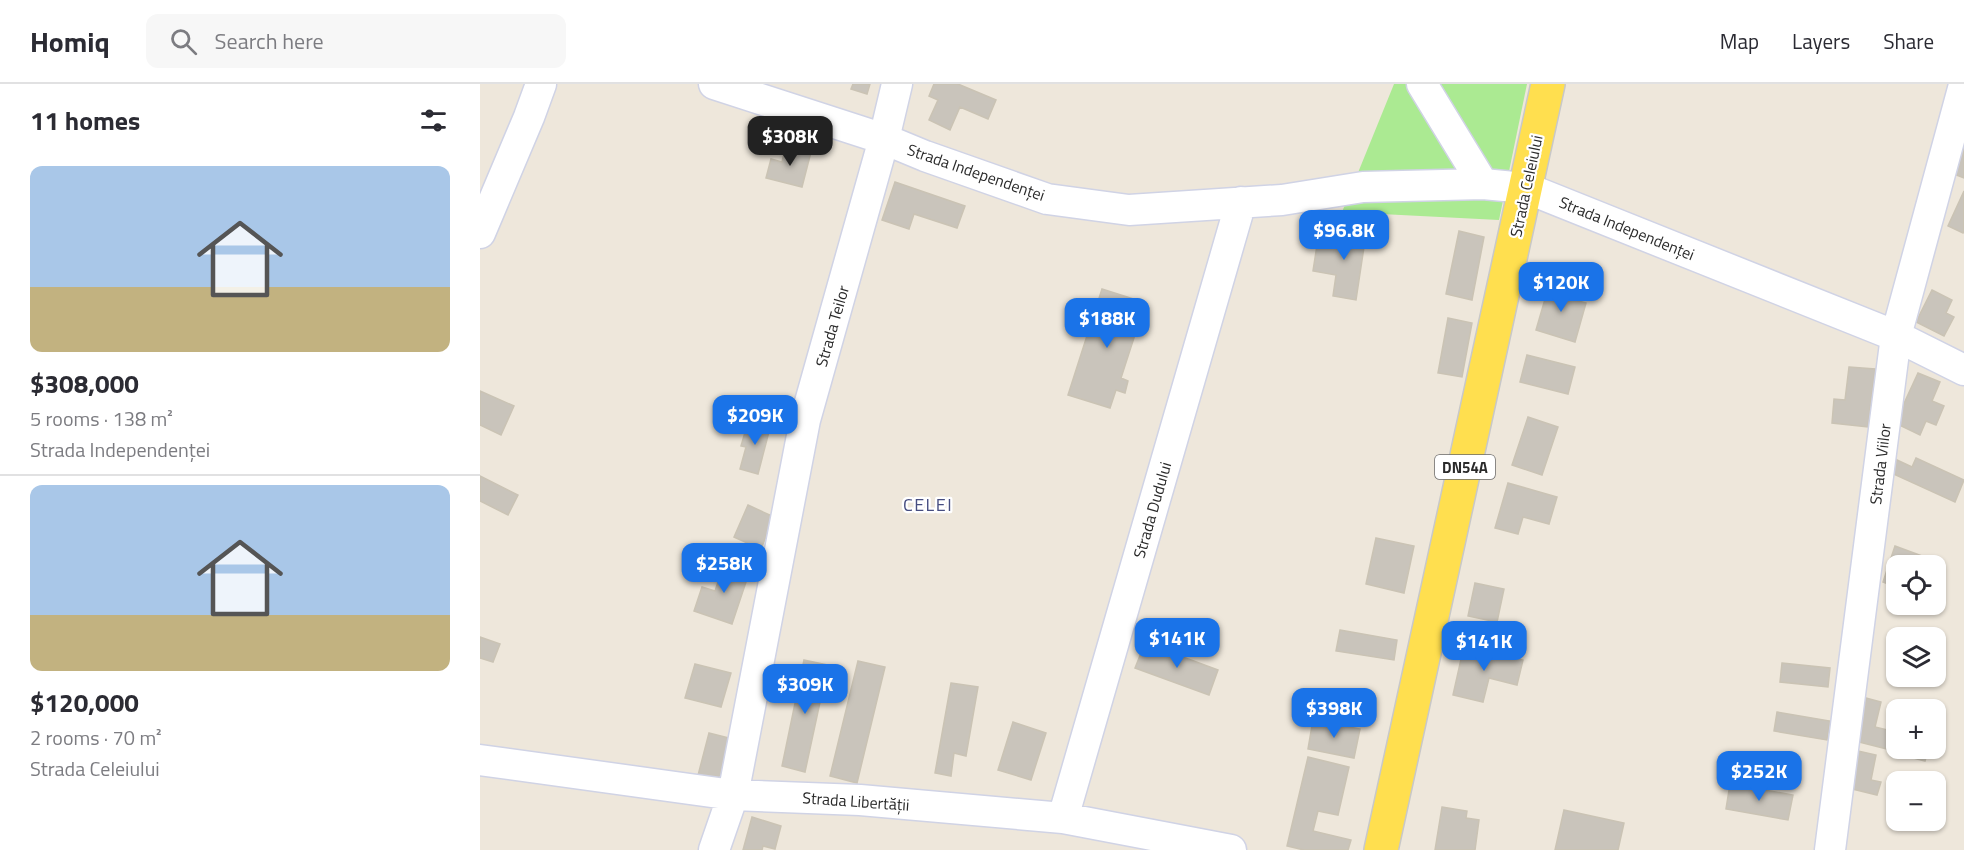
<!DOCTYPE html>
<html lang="en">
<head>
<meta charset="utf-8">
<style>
  :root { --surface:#fff; --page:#f7f7f7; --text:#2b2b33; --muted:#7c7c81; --line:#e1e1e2; --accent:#1a73e8 }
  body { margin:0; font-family:"Titillium Web",sans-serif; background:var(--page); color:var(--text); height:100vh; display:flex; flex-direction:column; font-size:22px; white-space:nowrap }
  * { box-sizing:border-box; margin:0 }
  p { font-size:20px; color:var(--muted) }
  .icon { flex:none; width:33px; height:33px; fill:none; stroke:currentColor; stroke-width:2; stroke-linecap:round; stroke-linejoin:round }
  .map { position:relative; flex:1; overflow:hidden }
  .sheet { display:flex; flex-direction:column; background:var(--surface); width:480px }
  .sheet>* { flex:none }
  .tools { position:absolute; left:1406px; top:471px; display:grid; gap:12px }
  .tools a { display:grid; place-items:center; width:60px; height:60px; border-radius:12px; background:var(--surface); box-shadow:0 2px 4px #0004; font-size:30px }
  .price { position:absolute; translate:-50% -51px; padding:0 14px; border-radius:12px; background:var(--accent); color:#fff; font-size:20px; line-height:39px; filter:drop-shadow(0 2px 3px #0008) }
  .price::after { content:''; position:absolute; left:50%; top:36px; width:18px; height:14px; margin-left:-9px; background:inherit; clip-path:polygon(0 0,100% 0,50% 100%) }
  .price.current { background:#222; color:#fff }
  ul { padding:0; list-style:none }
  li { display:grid; align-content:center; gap:12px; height:318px; padding:0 30px }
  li+li { border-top:2px solid var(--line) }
  li span { display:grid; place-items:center; height:186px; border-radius:12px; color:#555 }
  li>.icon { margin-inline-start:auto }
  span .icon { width:108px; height:108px; fill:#fffc; stroke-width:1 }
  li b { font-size:26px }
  h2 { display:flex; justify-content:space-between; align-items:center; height:72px; padding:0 30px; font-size:26px }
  header { display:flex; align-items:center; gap:36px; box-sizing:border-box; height:84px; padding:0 30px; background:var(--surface); border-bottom:2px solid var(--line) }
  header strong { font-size:28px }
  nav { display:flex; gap:33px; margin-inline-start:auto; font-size:21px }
  .search { width:420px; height:54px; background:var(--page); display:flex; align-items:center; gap:15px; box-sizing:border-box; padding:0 21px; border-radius:12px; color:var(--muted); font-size:22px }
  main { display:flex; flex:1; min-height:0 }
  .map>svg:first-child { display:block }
  .green { fill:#abea92 }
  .building { fill:#c9c4bb; stroke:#cac3b4; stroke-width:1.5 }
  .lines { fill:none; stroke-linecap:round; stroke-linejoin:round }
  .minor-casing { stroke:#d0d3e5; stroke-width:33 }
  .major-casing { stroke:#c8c8c8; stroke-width:36 }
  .minor { stroke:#fff; stroke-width:30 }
  .major { stroke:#ffdf4f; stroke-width:33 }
  .labels { text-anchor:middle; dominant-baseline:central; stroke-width:4.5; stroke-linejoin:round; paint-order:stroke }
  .shield { fill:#fff; stroke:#6a6a6a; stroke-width:1.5 }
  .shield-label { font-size:15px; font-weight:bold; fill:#2a2a2a }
  .street-label { font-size:16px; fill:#2a2a2a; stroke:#fff }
  .neighbourhood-label { font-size:18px; letter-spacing:1.5px; fill:#464d80; stroke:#fff }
</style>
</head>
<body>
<header>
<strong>Homiq</strong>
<div class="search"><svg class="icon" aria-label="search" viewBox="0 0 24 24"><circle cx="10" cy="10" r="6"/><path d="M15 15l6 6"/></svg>Search here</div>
<nav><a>Map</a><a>Layers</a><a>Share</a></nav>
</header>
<main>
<section class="sheet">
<h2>11 homes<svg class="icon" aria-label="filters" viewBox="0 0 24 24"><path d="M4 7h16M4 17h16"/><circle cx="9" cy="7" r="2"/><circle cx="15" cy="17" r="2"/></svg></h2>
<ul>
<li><span style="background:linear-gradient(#a9c7e8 65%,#c2b280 0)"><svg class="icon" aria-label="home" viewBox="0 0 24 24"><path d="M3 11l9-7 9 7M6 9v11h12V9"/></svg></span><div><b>$308,000</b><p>5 rooms · 138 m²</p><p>Strada Independenței</p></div></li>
<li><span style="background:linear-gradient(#a9c7e8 70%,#c2b280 0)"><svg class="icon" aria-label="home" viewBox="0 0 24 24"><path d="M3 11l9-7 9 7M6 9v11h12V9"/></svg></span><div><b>$120,000</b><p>2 rooms · 70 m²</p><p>Strada Celeiului</p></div></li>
</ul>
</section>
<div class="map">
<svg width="1484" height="766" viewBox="0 0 1484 766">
  <rect width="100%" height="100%" fill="#eee7db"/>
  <!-- green -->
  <path class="green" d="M914 0H1047L1019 136 862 128Z"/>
  <!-- building -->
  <path class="building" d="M373 0H390L387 10 371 5Z
    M454 0H478L516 16 508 35 480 23 470 46 449 36 458 16 449 12Z
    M1478 60 1484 63V94L1474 90 1480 77 1472 72Z
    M306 61 331 68 322 103 286 94 291 75 302 78Z
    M415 98 485 122 477 144 434 130 429 145 402 136Z
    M1484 107V147L1483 149 1468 142Z
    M864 140 887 143 876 216 853 212 856 191 833 187 837 161 860 164Z
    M979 147 1004 153 992 216 966 210Z
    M1070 198 1094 205 1091 215 1106 219 1095 258 1056 246Z
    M622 205 663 218 660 228 662 229 641 294 648 297 645 309 636 306 630 324 588 311Z
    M1452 206 1472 216 1466 229 1474 233 1464 252 1436 238Z
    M968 234 992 239 982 293 958 289Z
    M1047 271 1095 283 1088 310 1040 298Z
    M1369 283 1395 285 1388 343 1352 339 1354 315 1365 316Z
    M1438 289 1460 298 1452 317 1464 322 1456 341 1446 337 1440 351 1415 339Z
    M0 307 34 322 21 351 0 341Z
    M1048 333 1078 343 1062 391 1032 381Z
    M273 335 291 340 278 390 260 385 266 363 261 362 266 345 270 346Z
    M1436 374 1484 396 1475 418 1409 388 1415 375 1432 383Z
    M0 392 38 411 28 431 0 417Z
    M1028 399 1077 413 1069 440 1043 433 1038 450 1015 444Z
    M268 421 294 433 281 465 254 453Z
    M896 454 934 462 924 509 886 500Z
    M1415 462 1442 472 1438 482H1416V503L1403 498Z
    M245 477 270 486 252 540 214 527 222 503 235 507Z
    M995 499 1024 505 1017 538 988 532Z
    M860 546 917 556 914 576 856 567Z
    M0 553 20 560 13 578 0 574Z
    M665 559 738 586 729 611 655 584Z
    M984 562 1043 576 1037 601 1009 594 1003 618 973 611Z
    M324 576 348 581 325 688 302 682Z
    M378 577 405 583 377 699 350 692Z
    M1302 579 1350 584 1348 603 1300 598Z
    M215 580 251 589 241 623 205 614Z
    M471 599 498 603 486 672 474 669 471 692 455 689Z
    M1386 614 1401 618 1395 643 1416 648 1411 666 1375 657Z
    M1297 628 1350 637 1347 656 1294 647Z
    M833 636 880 645 874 674 828 665Z
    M533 638 566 649 551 696 518 686Z
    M229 649 253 655 241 705 216 699Z
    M1424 664H1449L1445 677 1422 671Z
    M1378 667 1396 671 1391 696 1401 698 1397 711 1372 705 1375 696 1367 694 1374 683Z
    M828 673 869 683 858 731 838 727 833 747 871 756 868 766H824L807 762Z
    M1250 700 1313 711 1308 736 1246 725Z
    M962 723 987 727 986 734 999 736 995 766H955Z
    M1084 726 1144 739 1138 766H1075Z
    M272 733 301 742 295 765 283 762 282 766H263Z"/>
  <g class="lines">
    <defs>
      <path id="minor" d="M234 0 404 55 445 72 567 115 649 126 802 116 883 103 1003 100 1046 104 1416 252 1484 286
        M942 0 1003 100
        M0 149 49 33 61 0
        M0 676 253 711 380 716 583 734 751 766
        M583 734 761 118
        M234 766 253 711 325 336 404 55 417 0
        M1350 766 1416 252 1484 1"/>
      <path id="major" d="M901 766 1068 0"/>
    </defs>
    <!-- minor casing -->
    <use href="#minor" class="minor-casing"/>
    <!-- major casing -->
    <use href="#major" class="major-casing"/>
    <!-- minor -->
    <use href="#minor" class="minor"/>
    <!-- major -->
    <use href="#major" class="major"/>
  </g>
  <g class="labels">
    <!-- shield labels -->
    <rect class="shield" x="955" y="371" width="60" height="24" rx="4.5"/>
    <g class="shield-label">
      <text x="985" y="383">DN54A</text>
    </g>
    <!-- street labels -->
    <g class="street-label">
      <text transform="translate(496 88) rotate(19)">Strada Independenței</text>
      <text transform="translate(1046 102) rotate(-78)">Strada Celeiului</text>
      <text transform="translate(1147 144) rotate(22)">Strada Independenței</text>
      <text transform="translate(352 242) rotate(-74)">Strada Teilor</text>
      <text transform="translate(1400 380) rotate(-83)">Strada Viilor</text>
      <text transform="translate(672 426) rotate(-74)">Strada Dudului</text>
      <text transform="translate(376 717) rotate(4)">Strada Libertății</text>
    </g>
    <!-- neighbourhood labels -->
    <g class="neighbourhood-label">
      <text x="448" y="420">CELEI</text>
    </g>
  </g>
</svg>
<div class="tools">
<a><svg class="icon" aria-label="locate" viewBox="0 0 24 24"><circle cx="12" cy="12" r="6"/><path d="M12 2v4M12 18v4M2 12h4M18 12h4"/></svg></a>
<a><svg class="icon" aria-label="layers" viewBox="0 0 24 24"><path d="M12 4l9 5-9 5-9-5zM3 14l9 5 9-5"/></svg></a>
<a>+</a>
<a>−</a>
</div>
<b class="price current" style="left:310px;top:83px">$308K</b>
<b class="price" style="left:864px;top:177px">$96.8K</b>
<b class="price" style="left:1081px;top:229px">$120K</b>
<b class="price" style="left:627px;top:265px">$188K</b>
<b class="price" style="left:275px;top:362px">$209K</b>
<b class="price" style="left:244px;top:510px">$258K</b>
<b class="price" style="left:697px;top:585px">$141K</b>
<b class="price" style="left:1004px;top:588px">$141K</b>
<b class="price" style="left:325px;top:631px">$309K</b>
<b class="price" style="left:854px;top:655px">$398K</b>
<b class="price" style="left:1279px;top:718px">$252K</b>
</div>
</main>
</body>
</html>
